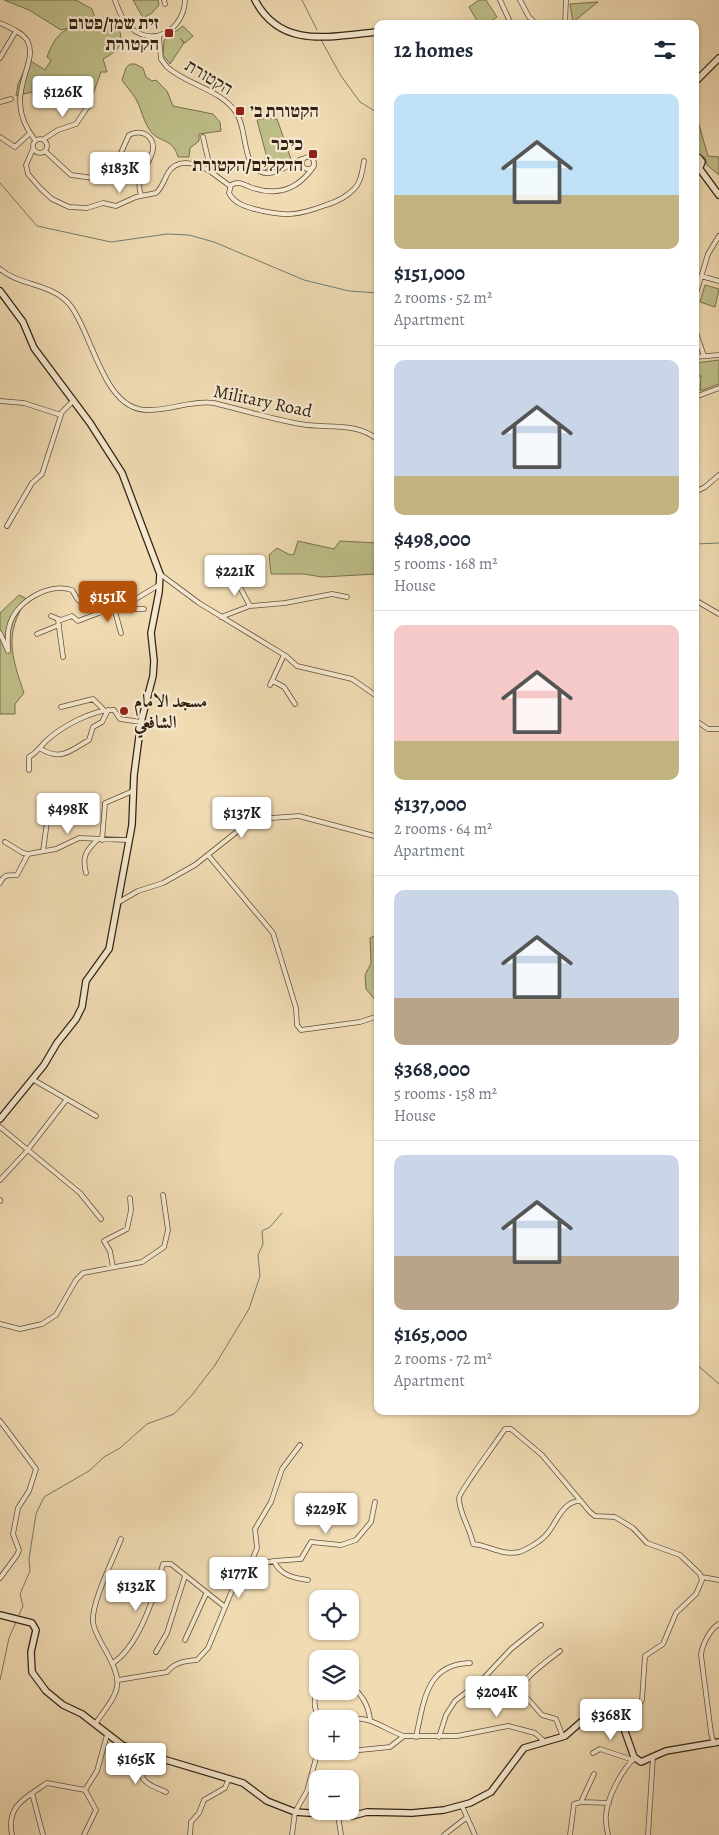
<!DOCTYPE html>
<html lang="en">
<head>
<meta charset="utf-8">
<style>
  :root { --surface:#fff; --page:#f2f2f3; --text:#1f2937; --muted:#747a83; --line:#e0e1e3; --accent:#b45309 }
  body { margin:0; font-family:Alegreya,Amiri,"Frank Ruhl Libre",serif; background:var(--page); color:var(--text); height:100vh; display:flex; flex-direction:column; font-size:19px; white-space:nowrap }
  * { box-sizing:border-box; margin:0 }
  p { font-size:16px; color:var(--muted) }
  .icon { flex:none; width:28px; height:28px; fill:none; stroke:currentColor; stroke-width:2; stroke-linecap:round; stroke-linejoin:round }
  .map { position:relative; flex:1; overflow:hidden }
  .sheet { position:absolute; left:374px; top:20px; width:325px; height:1395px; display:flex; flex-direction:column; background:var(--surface); border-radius:10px; box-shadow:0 1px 4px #0004 }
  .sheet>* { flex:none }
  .tools { position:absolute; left:309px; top:1590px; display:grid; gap:10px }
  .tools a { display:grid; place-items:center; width:50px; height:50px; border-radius:10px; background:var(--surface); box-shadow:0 1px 4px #0004; font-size:25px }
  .price { position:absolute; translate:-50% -42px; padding:0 11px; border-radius:5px; background:#fff; color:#222; font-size:16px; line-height:32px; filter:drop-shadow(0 1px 2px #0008) }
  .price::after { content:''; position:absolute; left:50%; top:30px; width:15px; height:11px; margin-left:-8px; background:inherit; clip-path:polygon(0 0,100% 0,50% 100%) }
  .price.current { background:var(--accent); color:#fff }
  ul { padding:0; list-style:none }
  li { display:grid; align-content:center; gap:10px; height:265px; padding:0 20px }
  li+li { border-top:1px solid var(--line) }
  li span { display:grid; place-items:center; height:155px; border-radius:10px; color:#555 }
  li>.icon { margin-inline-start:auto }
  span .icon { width:90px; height:90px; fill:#fffc; stroke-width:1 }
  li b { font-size:21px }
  h2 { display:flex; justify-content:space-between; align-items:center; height:60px; padding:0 20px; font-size:21px }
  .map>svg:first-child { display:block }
  .green { fill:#bebf89; stroke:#787150 }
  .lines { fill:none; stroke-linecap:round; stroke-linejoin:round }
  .stream { stroke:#707e72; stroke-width:1 }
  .street-casing { stroke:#62513d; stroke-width:5.5 }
  .secondary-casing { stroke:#322316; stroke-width:8 }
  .street { stroke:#f5e8ce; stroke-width:4 }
  .secondary { stroke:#f5e8ce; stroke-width:5.5 }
  .poi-dot { fill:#8f2418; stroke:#f5e8ce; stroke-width:2 }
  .labels { text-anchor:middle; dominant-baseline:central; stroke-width:4.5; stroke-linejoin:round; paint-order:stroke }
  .poi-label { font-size:18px; font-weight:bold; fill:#322316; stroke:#f5e8ce; text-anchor:end }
  .street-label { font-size:18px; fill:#322316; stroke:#f5e8ce }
</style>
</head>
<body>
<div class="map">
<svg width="719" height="1835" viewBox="0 0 719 1835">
  <rect width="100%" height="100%" fill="#f0dbb3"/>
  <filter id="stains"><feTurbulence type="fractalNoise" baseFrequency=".004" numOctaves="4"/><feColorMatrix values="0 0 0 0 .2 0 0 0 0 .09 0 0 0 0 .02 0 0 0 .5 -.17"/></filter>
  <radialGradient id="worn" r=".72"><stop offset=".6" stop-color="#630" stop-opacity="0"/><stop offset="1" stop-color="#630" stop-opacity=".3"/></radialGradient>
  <!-- green -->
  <path class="green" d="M4 0H76L92 9 96 20 61 30 29 10Z
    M133 0H158L159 5 152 13 143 18Z
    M479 0H486L497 17 486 24H479L469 7Z
    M598 2 573 22 570 4Z
    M102 21 116 22C126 43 121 49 103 59L107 72H101L91 100 86 98 85 78 63 81 60 85 16 96 18 84 29 60 45 70 51 60 47 57C58 26 71 26 102 21Z
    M183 26 193 36 185 43 180 38 184 43 170 64 163 55 164 40Z
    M130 64H135L143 68 146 77 152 81 156 80 167 91 173 106 213 114 220 122 221 131 199 134V141L190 148 189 157H178C172 136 158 144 149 129 143 120 141 108 136 99 132 93 126 86 122 80L126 68Z
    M695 111 708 156 719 157V175L707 165 705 157H701L695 151Z
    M267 118 277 119 291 159 268 170 259 167 256 162 267 158 257 120Z
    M705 285 719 289 715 307 700 302Z
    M719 360V384L700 391 701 376H695V363Z
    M298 541 334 549 340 541 377 543V574L322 577 304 574H271L269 555 277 548 290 555 294 554Z
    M19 595 27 599C4 634 11 655 24 693L15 704V714H0V613Z
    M377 935V1002L366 989 365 975 371 963 370 938Z"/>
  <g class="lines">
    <!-- stream -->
    <path class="stream" d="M302 0 317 30
      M320 38 341 76 360 102 378 113
      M0 183 37 226 111 242 167 234 189 235 214 242 304 280 349 291 378 293
      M695 544 719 543
      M695 1363 719 1384
      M19 1615 23 1606 20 1594 30 1571 29 1559 36 1514 44 1497 89 1471 104 1457 120 1448 147 1424 174 1414 192 1395 215 1365 249 1309 260 1276 258 1255 263 1244 262 1231 270 1227 282 1213
      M0 1680 9 1638 16 1622"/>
    <defs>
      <path id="street" d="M115 0C118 8 121 18 127 24 150 50 184 31 185 0
        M164 0 165 4
        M500 0 511 24
        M520 0 529 17 536 24
        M0 23C9 27 24 33 28 42 39 66 0 96 35 140
        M565 24 566 0
        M159 37 161 59 167 67C187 85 223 90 237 114 247 130 242 161 259 171 274 179 289 163 302 159
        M0 58 16 31
        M0 102 11 99
        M0 137 15 147 28 135
        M203 137 211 172 230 186
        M33 146a7 7 0 1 1 14 0a7 7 0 1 1-14 0Z
        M44 139 58 130 76 124 91 102
        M33 149 26 165 28 174 41 189 52 199 69 207 87 208 103 203 116 206 136 197 156 193C162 188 164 180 168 173 178 156 198 164 211 172
        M45 151 71 175 93 178 104 175 115 166 129 135C135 132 142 131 148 136 162 149 143 166 140 180 139 185 139 190 141 195
        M302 163a6 6 0 1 1 12 0a6 6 0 1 1-12 0Z
        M314 166C298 190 277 197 250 187 243 184 238 181 231 185L229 193C234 203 244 206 254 209 284 217 297 216 326 205 336 202 346 197 353 190 361 183 362 172 364 161
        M0 269C20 286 52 283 70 305 93 334 103 410 147 410 169 411 191 400 214 403 243 410 271 419 300 424 325 429 357 421 378 440
        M701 276 719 281
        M695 297 708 254 719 236
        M695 330 704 356
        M695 357 719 355
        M695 397 719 388
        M0 401 24 403 61 415
        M695 492 705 487 719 475
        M7 526 32 483 42 474 62 412 74 400
        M160 574 199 603 286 656 297 666 352 679 378 697
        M236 580 250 606
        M133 600V609H144
        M695 600 719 614
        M114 608 121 633
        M51 616 61 620 72 616 78 621 99 613
        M221 617 250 606 285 603 332 594 347 597
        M58 620 63 657
        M0 633 8 651C8 643 7 634 9 627 15 602 48 582 72 590L78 600 99 613 129 603 159 585
        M37 634 59 625
        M273 681 284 687 295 704
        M270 685 284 655
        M61 707 93 699 103 709
        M695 720 708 729H719
        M41 749C61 761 70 751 89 740L93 727 102 722 108 710
        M29 770V757C38 752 39 748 46 741 61 727 93 709 114 710L120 719 141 722
        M102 840 105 803 133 791
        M5 842 23 853 28 854 56 849 79 838 128 840
        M43 851 47 822 55 809
        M208 855 273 933 296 1008 297 1025 301 1030 360 1022 378 1016
        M86 873C82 857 85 852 97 840
        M0 883C5 873 7 876 17 875L28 854
        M119 902 138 891 163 883 195 865 239 830 258 819 299 816 378 837
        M32 1079 96 1116
        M0 1127 80 1193 101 1219
        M0 1180 26 1152 67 1099
        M0 1200V1201
        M113 1267 110 1251 104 1241 127 1229 131 1210 130 1198
        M0 1324 20 1329 42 1324 56 1315 76 1280 83 1273 142 1262 164 1247 168 1230 163 1195
        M0 1421 36 1469 29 1491 18 1508 13 1534 19 1550 17 1555 0 1578
        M581 1501C562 1500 556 1525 546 1535 541 1541 526 1550 519 1552 503 1556 488 1545 473 1544 471 1529 459 1514 459 1498 459 1492 498 1440 505 1429H511L542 1455 590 1512 595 1516 615 1517 633 1528 647 1543 680 1555 700 1574 702 1580 696 1594 676 1613 663 1644 645 1656 642 1700 622 1725
        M274 1561 301 1559 311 1542 341 1545 356 1540 371 1522 375 1502
        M250 1565 274 1561C280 1575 293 1578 308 1580
        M702 1577 719 1580
        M185 1640 206 1594
        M560 1651C551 1658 521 1679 520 1690L542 1715 556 1719 563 1737
        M156 1652 167 1633 185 1576
        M113 1663C140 1645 155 1595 163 1564H171L225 1607
        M118 1680 167 1672C175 1662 185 1661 197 1660L208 1648 236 1581 250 1565 257 1548 255 1529 271 1502 282 1469 300 1445
        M350 1683C361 1695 368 1703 370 1719
        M318 1686C314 1698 312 1709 321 1719
        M350 1719C371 1716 384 1729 404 1736
        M95 1724C120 1689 126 1686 103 1646 99 1639 94 1630 93 1622 91 1603 114 1558 121 1539
        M416 1737C424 1701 426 1664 470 1663
        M439 1737 446 1715 455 1701 481 1681 511 1649 541 1625
        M714 1744 711 1733 701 1655C702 1645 710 1629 719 1624
        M350 1751 390 1747 404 1736H457L508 1726 535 1733 545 1742
        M139 1752C141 1782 140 1781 166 1792
        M593 1753 600 1749 633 1760
        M32 1793 43 1835
        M581 1802 594 1774
        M462 1806 475 1835
        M338 1815 341 1835
        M12 1835C6 1806 25 1798 47 1783L85 1790
        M84 1835 96 1810 85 1790 97 1771 107 1735
        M190 1835 191 1822 199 1813 204 1800 225 1788 229 1778
        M292 1835 295 1812 307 1791 318 1751
        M444 1835 466 1818
        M570 1835 574 1804 581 1802 609 1803
        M608 1835C607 1829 605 1821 606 1815 607 1798 622 1769 635 1758
        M648 1835 653 1757"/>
      <path id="secondary" d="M255 0C281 50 331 36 378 32
        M695 82 719 58
        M695 156 699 158 702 162 700 167 695 169
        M699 168 719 195
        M0 291 23 322 34 348 90 423 122 473 160 574 159 592 151 633 154 661 153 676 141 722 134 775 132 825 109 949 86 981 82 1007 76 1019 57 1043 44 1065 0 1119
        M0 1615 32 1623 36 1630 31 1652 32 1672 46 1691 63 1705 82 1714 122 1745 136 1751 243 1783 267 1801 295 1812 352 1816 367 1812 412 1813 444 1810 470 1803 491 1792 524 1748 565 1736 598 1707 606 1704 617 1709 634 1757 641 1762 666 1751 719 1742"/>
    </defs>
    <!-- street casing -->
    <use href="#street" class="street-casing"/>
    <!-- secondary casing -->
    <use href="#secondary" class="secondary-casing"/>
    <!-- street -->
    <use href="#street" class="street"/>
    <!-- secondary -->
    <use href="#secondary" class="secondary"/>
  </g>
  <!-- markers -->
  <g class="poi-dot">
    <rect x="164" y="28" width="10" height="10" rx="2.5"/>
    <rect x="235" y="106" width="10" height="10" rx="2.5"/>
    <rect x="308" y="149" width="10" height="10" rx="2.5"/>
    <circle cx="124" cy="711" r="5"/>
  </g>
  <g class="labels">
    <!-- poi labels -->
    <g class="poi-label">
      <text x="159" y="23">זית שמן/פטום<tspan x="159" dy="21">הקטורת</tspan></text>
      <text x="250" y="111" text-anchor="start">הקטורת ב׳</text>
      <text x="303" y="144">כיכר<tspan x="303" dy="21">הדקלים/הקטורת</tspan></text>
      <text x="134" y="701" text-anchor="start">مسجد الامام<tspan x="134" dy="21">الشافعي</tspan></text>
    </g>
    <!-- street labels -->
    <g class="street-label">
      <text transform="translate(209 77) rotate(31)">הקטורת</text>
      <text transform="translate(263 401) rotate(12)">Military Road</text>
    </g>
  </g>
  <rect width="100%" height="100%" filter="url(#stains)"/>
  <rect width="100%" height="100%" fill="url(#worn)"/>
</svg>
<div class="tools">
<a><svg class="icon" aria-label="locate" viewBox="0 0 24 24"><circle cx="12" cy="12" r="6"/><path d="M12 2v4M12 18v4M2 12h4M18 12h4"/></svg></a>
<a><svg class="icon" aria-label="layers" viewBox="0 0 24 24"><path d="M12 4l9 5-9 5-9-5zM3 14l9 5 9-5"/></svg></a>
<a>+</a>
<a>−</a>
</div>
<b class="price" style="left:63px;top:118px">$126K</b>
<b class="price" style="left:120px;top:194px">$183K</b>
<b class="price" style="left:235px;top:597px">$221K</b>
<b class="price current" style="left:108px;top:623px">$151K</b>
<b class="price" style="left:68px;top:835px">$498K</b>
<b class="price" style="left:242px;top:839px">$137K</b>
<b class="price" style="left:326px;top:1535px">$229K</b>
<b class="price" style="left:239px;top:1599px">$177K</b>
<b class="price" style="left:136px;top:1612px">$132K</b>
<b class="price" style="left:497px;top:1718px">$204K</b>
<b class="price" style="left:611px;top:1741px">$368K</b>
<b class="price" style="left:136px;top:1785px">$165K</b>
<section class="sheet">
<h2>12 homes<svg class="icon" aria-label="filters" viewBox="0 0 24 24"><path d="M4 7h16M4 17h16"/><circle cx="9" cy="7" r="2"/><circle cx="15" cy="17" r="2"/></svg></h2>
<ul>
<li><span style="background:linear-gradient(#bfe0f5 65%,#c2b280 0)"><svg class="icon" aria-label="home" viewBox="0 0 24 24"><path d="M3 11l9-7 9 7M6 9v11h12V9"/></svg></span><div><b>$151,000</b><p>2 rooms · 52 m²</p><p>Apartment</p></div></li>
<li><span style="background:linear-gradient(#c9d6e8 75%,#c2b280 0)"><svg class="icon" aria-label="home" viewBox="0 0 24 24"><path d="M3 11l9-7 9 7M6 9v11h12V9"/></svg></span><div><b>$498,000</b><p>5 rooms · 168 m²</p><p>House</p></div></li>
<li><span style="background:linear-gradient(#f6c9c9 75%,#c2b280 0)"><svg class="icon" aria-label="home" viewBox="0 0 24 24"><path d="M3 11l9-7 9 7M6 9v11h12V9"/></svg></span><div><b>$137,000</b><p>2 rooms · 64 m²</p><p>Apartment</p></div></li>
<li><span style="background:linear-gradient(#c9d6e8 70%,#b9a48a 0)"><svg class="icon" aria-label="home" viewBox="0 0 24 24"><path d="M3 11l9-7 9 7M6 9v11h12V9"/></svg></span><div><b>$368,000</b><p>5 rooms · 158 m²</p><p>House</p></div></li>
<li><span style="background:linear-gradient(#c9d6e8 65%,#b9a48a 0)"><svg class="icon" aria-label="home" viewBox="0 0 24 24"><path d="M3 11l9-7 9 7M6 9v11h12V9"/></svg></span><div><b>$165,000</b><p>2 rooms · 72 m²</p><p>Apartment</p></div></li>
</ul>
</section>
</div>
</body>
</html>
